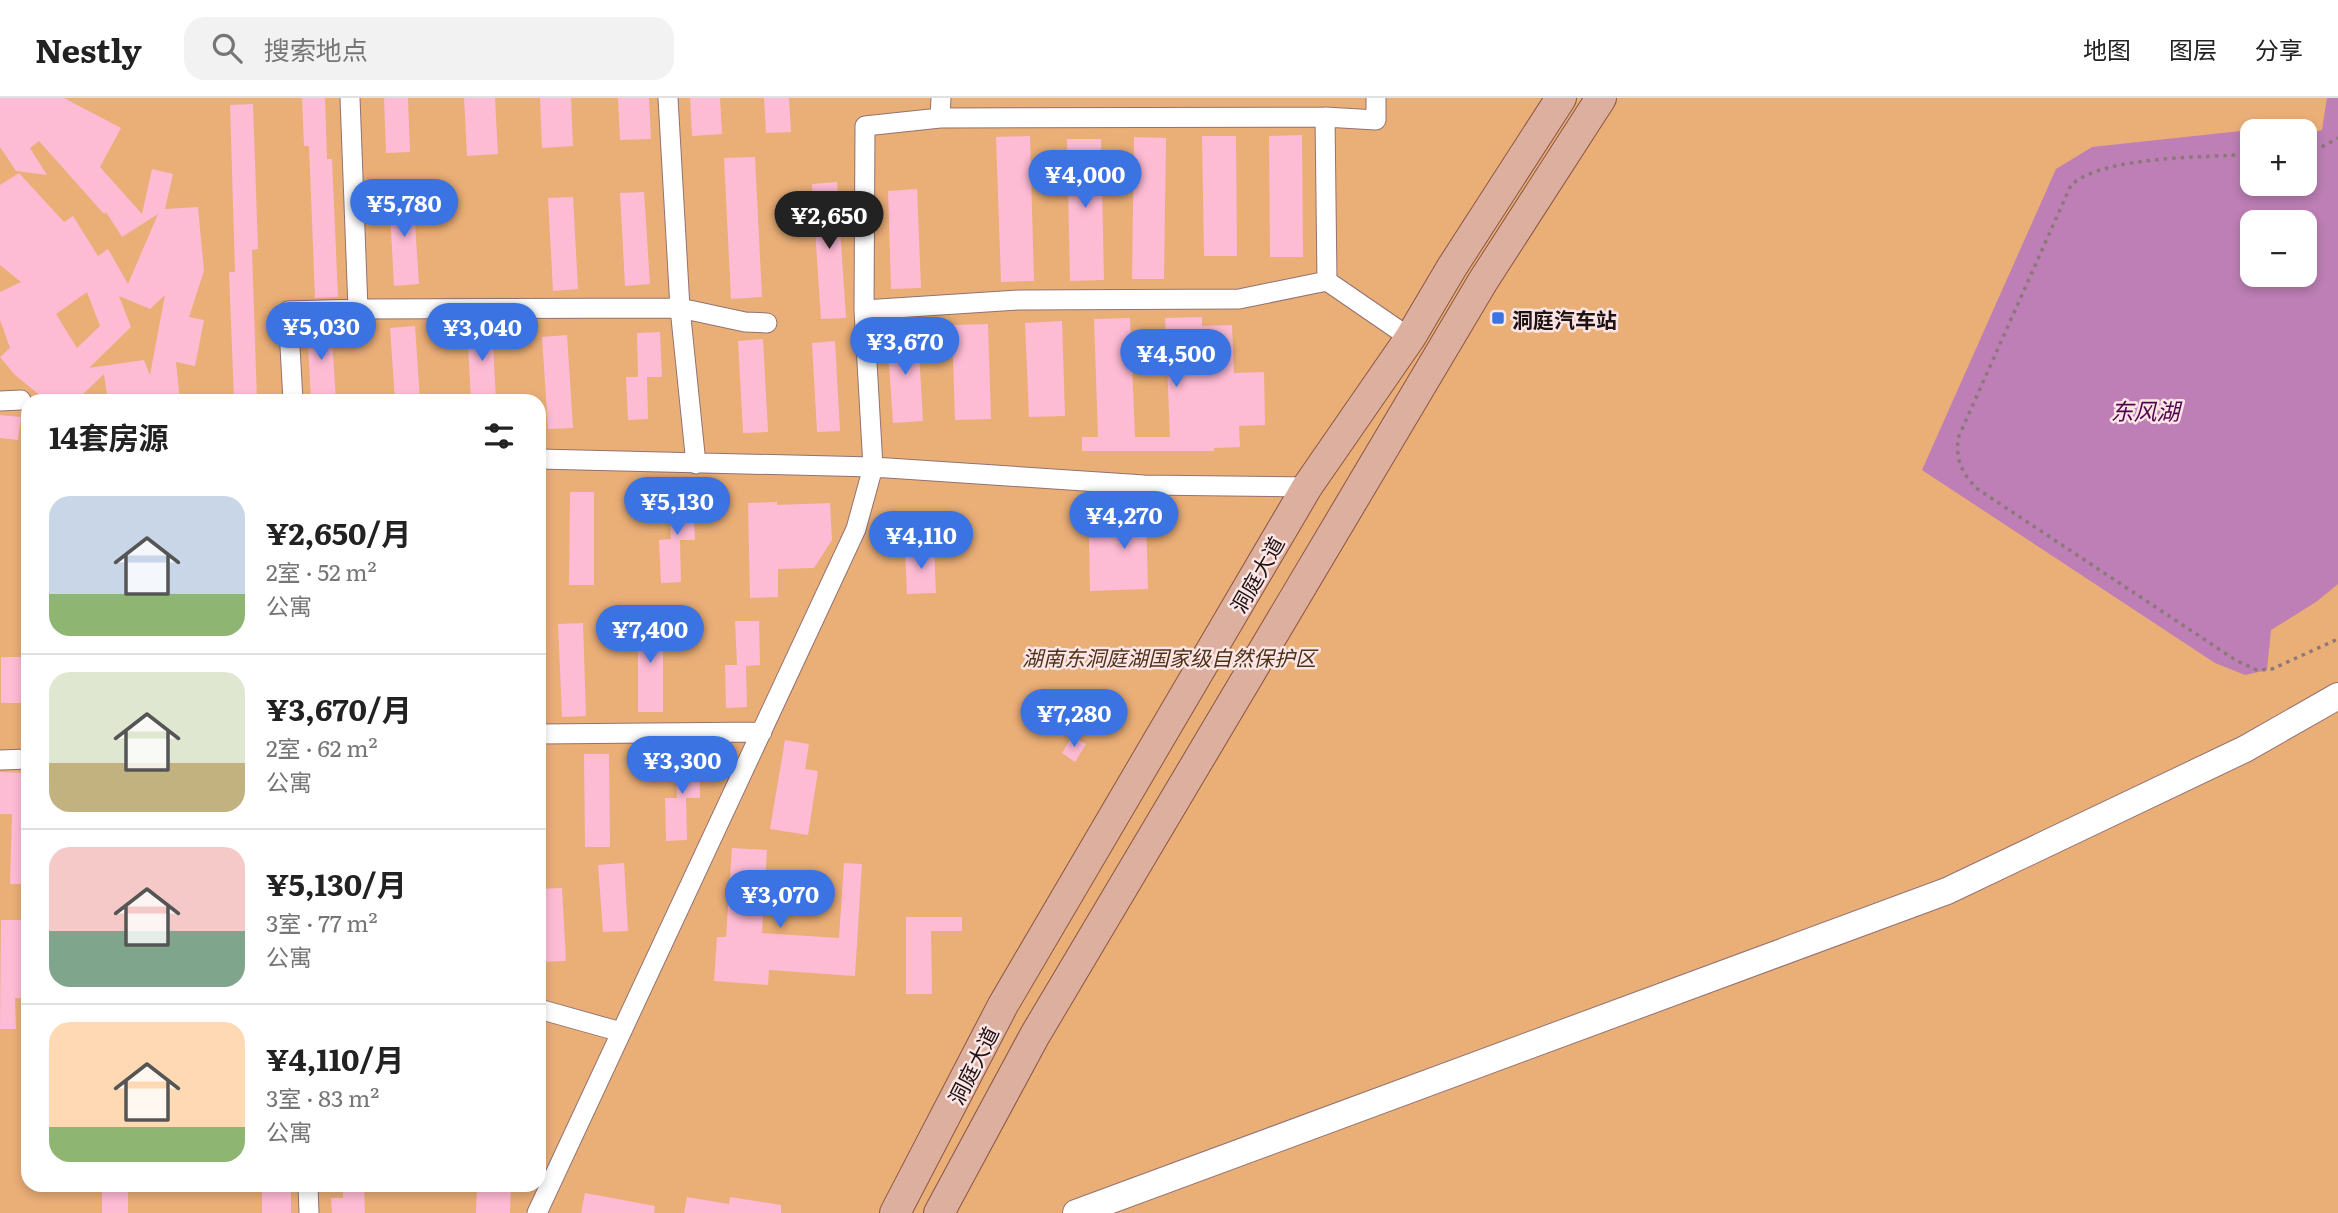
<!DOCTYPE html>
<html lang="zh">
<head>
<meta charset="utf-8">
<style>
  :root { --surface:#fff; --page:#f2f2f2; --text:#222; --muted:#767676; --line:#e0e0e0; --accent:#3b73e3 }
  body { margin:0; font-family:Literata,"Noto Sans SC",serif; background:var(--page); color:var(--text); height:100vh; display:flex; flex-direction:column; font-size:26px; white-space:nowrap }
  * { box-sizing:border-box; margin:0 }
  p { font-size:23px; color:var(--muted) }
  .icon { flex:none; width:38px; height:38px; fill:none; stroke:currentColor; stroke-width:2; stroke-linecap:round; stroke-linejoin:round }
  .map { position:relative; flex:1; overflow:hidden }
  .drawer { position:absolute; left:21px; top:296px; width:525px; height:798px; display:flex; flex-direction:column; background:var(--surface); border-radius:21px; box-shadow:0 4px 10px #0003 }
  .drawer>* { flex:none }
  .controls { position:absolute; left:2240px; top:21px; display:grid; gap:14px }
  .controls a { display:grid; place-items:center; width:77px; height:77px; border-radius:14px; background:var(--surface); box-shadow:0 4px 10px #0003; font-size:35px }
  .price { position:absolute; translate:-50% -60px; padding:0 16px; border-radius:24px; background:var(--accent); color:#fff; font-size:23px; line-height:46px; filter:drop-shadow(0 2px 4px #0008) }
  .price::after { content:''; position:absolute; left:50%; top:42px; width:21px; height:16px; margin-left:-10px; background:inherit; clip-path:polygon(0 0,100% 0,50% 100%) }
  .price.selected { background:#222; color:#fff }
  ul { padding:0; list-style:none }
  li { display:flex; align-items:center; gap:21px; height:175px; padding:0 28px }
  li+li { border-top:2px solid var(--line) }
  li span { display:grid; place-items:center; flex:none; width:196px; height:140px; border-radius:21px; color:#555 }
  li>.icon { margin-inline-start:auto }
  span .icon { width:84px; height:84px; fill:#fffc; stroke-width:1 }
  li b { font-size:30px }
  h2 { display:flex; justify-content:space-between; align-items:center; height:84px; padding:0 28px; font-size:30px }
  header { display:flex; align-items:center; gap:42px; box-sizing:border-box; height:98px; padding:0 35px; background:var(--surface); border-bottom:2px solid var(--line) }
  header strong { font-size:33px }
  nav { display:flex; gap:38px; margin-inline-start:auto; font-size:24px }
  .search { width:490px; height:63px; background:var(--page); display:flex; align-items:center; gap:18px; box-sizing:border-box; padding:0 24px; border-radius:21px; color:var(--muted); font-size:26px }
  .map>svg:first-child { display:block }
  .green { fill:#eaae77; fill-rule:evenodd }
  .water { fill:#bd7fb5; fill-rule:evenodd }
  .building { fill:#febbd4; fill-rule:evenodd }
  .lines { fill:none; stroke-linecap:round; stroke-linejoin:round }
  .street-casing { stroke:#937272; stroke-width:21 }
  .secondary-casing { stroke:#937272; stroke-width:28 }
  .primary-casing { stroke:#8b5543; stroke-width:32 }
  .path { stroke:#8b7979; stroke-width:3.5; stroke-dasharray:3.5 5; stroke-linecap:butt }
  .street { stroke:#fff; stroke-width:19 }
  .secondary { stroke:#fff; stroke-width:26 }
  .primary { stroke:#dcaf9e; stroke-width:30 }
  .poi-dot { fill:#3b73e3; stroke:#fce5e5; stroke-width:2.5 }
  .labels { text-anchor:middle; dominant-baseline:central; stroke-width:5; stroke-linejoin:round; paint-order:stroke }
  .poi-label { font-size:21px; font-weight:bold; fill:#1e1212; stroke:#fce5e5; text-anchor:start }
  .street-label { font-size:21px; fill:#1e1212; stroke:#fce5e5 }
  .park-label { font-size:21px; font-style:italic; fill:#4c3218; stroke:#fce5e5 }
  .water-label { font-size:23px; font-style:italic; fill:#52034d; stroke:#fce5e5 }
</style>
</head>
<body>
<header>
<strong>Nestly</strong>
<div class="search"><svg class="icon" aria-label="search" viewBox="0 0 24 24"><circle cx="10" cy="10" r="6"/><path d="M15 15l6 6"/></svg>搜索地点</div>
<nav><a>地图</a><a>图层</a><a>分享</a></nav>
</header>
<div class="map">
<svg width="2338" height="1115" viewBox="0 0 2338 1115">
  <rect width="100%" height="100%" fill="#fce5e5"/>
  <!-- green -->
  <path class="green" d="M0 0H2338V1115H0ZM2252 33H2305V86H2252ZM2252 124H2305V177H2252ZM28 303H539V1087H28Z"/>
  <!-- water -->
  <path class="water" d="M2327 0H2338V486L2316 504 2271 532 2267 572 2245 577 2215 565 1922 372 2056 71 2092 49 2241 33 2252 35V86H2305V36L2322 32ZM2252 124H2305V177H2252Z"/>
  <!-- building -->
  <path class="building" d="M0 0H64L121 30 100 69 142 116 152 71 173 76 165 111 198 109 204 173 189 219 204 222 195 268 176 264 180 303H160V297L108 303 104 276 76 303H47L15 277 0 259 10 250 0 222V194L21 184 0 167V87L19 75 64 124 73 118 98 158 108 151 128 186 158 116 122 139 106 114 104 116 39 43 30 50 47 77 16 73 0 49ZM87 194 100 228 77 250 56 216ZM165 197 150 277 144 262 89 270 131 229 119 198 150 211Z
    M302 0H325L327 61H332L338 199 315 200 309 48H304Z
    M384 0H408L410 54 386 55Z
    M464 0H495L498 56 467 58Z
    M540 0H571L573 48 542 50Z
    M618 0H649L651 41 620 42Z
    M690 0H720L722 36 692 38Z
    M764 0H789L791 34 766 35Z
    M253 6 258 151 252 152 257 303H234L229 174H235L230 7Z
    M1302 37 1303 159H1270L1269 38Z
    M1030 38 1034 183 1001 184 996 39Z
    M1202 38H1236L1237 158H1204Z
    M1134 39 1166 40 1164 181H1132Z
    M1067 41H1101L1104 182 1070 183Z
    M755 59 762 199 731 201 724 60Z
    M837 84 846 220 821 221 812 86Z
    M917 91 921 190 891 191 888 93Z
    M413 94 419 186 394 188 389 95Z
    M644 94 650 186 625 188 620 95Z
    M573 99 578 191 553 193 548 100Z
    M1202 219V228L1232 227 1234 275 1264 274 1265 327 1239 328 1240 349 1214 350V353H1082V339H1098L1094 221 1130 220 1135 339H1170L1165 220Z
    M1062 223 1065 318 1029 319 1025 225Z
    M331 224 336 303H311L307 226Z
    M988 226 991 321 955 322 952 227Z
    M492 227 496 303H471L467 229Z
    M415 228 420 303H395L390 230Z
    M660 234 662 279H647L648 321 628 322 626 279H638L637 235Z
    M918 234 923 323 893 325 887 236Z
    M567 237 573 330 548 331 542 239Z
    M763 241 768 334 743 335 738 243Z
    M835 243 840 333 817 334 812 245Z
    M0 317 21 319 18 342 0 340Z
    M570 394H594V487H569Z
    M693 397 695 442H680L681 484 661 485 659 442 671 441 669 398Z
    M1122 401 1163 403 1162 418H1146L1148 491 1090 493 1089 440 1122 439Z
    M777 404V407L830 405 832 442 814 470 778 471V499L750 500 748 405Z
    M934 450 936 495 907 496 905 451Z
    M638 521H663V614H638Z
    M735 523H759L760 567 746 568 747 609 726 610 725 567H737Z
    M583 525 586 618 562 619 558 526Z
    M1 559H23V605H1Z
    M1072 638 1086 646 1075 664 1062 655Z
    M785 642 809 646 805 671 818 673 808 737 770 731Z
    M584 656H609L610 749H585Z
    M675 656H699L700 700H686L687 742 666 743 665 700H677Z
    M0 674 26 675 28 786H10L12 716H0Z
    M732 750 767 752 762 835 839 840 844 765 862 766 855 878 769 872 768 887 714 883 717 839H726Z
    M624 765 628 833 603 834 598 767Z
    M562 790 566 863 539 864V791Z
    M906 819H962V833H931L932 896H906Z
    M1 822H27L28 900H15L16 931H0Z
    M102 1087H128V1115H102Z
    M262 1087H291V1115H262Z
    M343 1087H364L365 1115H332L331 1100H343Z
    M477 1087H511L510 1115H476Z
    M585 1095 655 1108 654 1115H581Z
    M687 1099 729 1106 730 1099 781 1107V1115H684Z"/>
  <g class="lines">
    <defs>
      <path id="street" d="M668 0 680 210 696 366
        M1325 19 1376 22V0
        M940 20 941 0
        M358 211 680 210 745 224 767 225
        M864 212 1019 202 1239 201 1327 183
        M0 303 21 302
        M293 303 288 213 358 211 350 0
        M539 361 873 369 864 212 865 28 940 20 1325 19 1327 183 1410 240
        M539 636 762 634
        M0 662 28 661
        M539 911 621 934
        M308 1087 309 1115
        M537 1115 856 431 873 369 1144 387 1307 389"/>
      <path id="secondary" d="M1076 1115 1947 793 2245 651 2338 598"/>
      <path id="primary" d="M895 1115 1003 907 1307 389 1410 240 1452 169 1561 0
        M939 1115 1035 937 1483 183 1601 0"/>
    </defs>
    <!-- street casing -->
    <use href="#street" class="street-casing"/>
    <!-- secondary casing -->
    <use href="#secondary" class="secondary-casing"/>
    <!-- primary casing -->
    <use href="#primary" class="primary-casing"/>
    <!-- path -->
    <path class="path" d="M2305 51 2320 50 2338 40
      M2252 56C2204 60 2105 57 2071 87L1958 340C1956 362 1961 373 1976 390L2237 563 2257 572 2272 571 2338 541"/>
    <!-- street -->
    <use href="#street" class="street"/>
    <!-- secondary -->
    <use href="#secondary" class="secondary"/>
    <!-- primary -->
    <use href="#primary" class="primary"/>
  </g>
  <!-- markers -->
  <rect class="poi-dot" x="1491" y="213" width="14" height="14" rx="3.5"/>
  <g class="labels">
    <!-- poi labels -->
    <g class="poi-label">
      <text x="1512" y="220">洞庭汽车站</text>
    </g>
    <!-- street labels -->
    <g class="street-label">
      <text transform="translate(1256 476) rotate(-60)">洞庭大道</text>
      <text transform="translate(972 967) rotate(-63)">洞庭大道</text>
    </g>
    <!-- park labels -->
    <g class="park-label">
      <text x="1169" y="558">湖南东洞庭湖国家级自然保护区</text>
    </g>
    <!-- water labels -->
    <g class="water-label">
      <text x="2145" y="312">东风湖</text>
    </g>
  </g>
</svg>
<div class="controls">
<a>+</a>
<a>−</a>
</div>
<b class="price" style="left:1085px;top:112px">¥4,000</b>
<b class="price" style="left:404px;top:141px">¥5,780</b>
<b class="price selected" style="left:829px;top:153px">¥2,650</b>
<b class="price" style="left:321px;top:264px">¥5,030</b>
<b class="price" style="left:482px;top:265px">¥3,040</b>
<b class="price" style="left:905px;top:279px">¥3,670</b>
<b class="price" style="left:1176px;top:291px">¥4,500</b>
<b class="price" style="left:677px;top:439px">¥5,130</b>
<b class="price" style="left:1124px;top:453px">¥4,270</b>
<b class="price" style="left:921px;top:473px">¥4,110</b>
<b class="price" style="left:650px;top:567px">¥7,400</b>
<b class="price" style="left:1074px;top:651px">¥7,280</b>
<b class="price" style="left:682px;top:698px">¥3,300</b>
<b class="price" style="left:780px;top:832px">¥3,070</b>
<section class="drawer">
<h2>14套房源<svg class="icon" aria-label="filters" viewBox="0 0 24 24"><path d="M4 7h16M4 17h16"/><circle cx="9" cy="7" r="2"/><circle cx="15" cy="17" r="2"/></svg></h2>
<ul>
<li><span style="background:linear-gradient(#c9d6e8 70%,#8fb573 0)"><svg class="icon" aria-label="home" viewBox="0 0 24 24"><path d="M3 11l9-7 9 7M6 9v11h12V9"/></svg></span><div><b>¥2,650/月</b><p>2室 · 52 m²</p><p>公寓</p></div></li>
<li><span style="background:linear-gradient(#dfe7d0 65%,#c2b280 0)"><svg class="icon" aria-label="home" viewBox="0 0 24 24"><path d="M3 11l9-7 9 7M6 9v11h12V9"/></svg></span><div><b>¥3,670/月</b><p>2室 · 62 m²</p><p>公寓</p></div></li>
<li><span style="background:linear-gradient(#f6c9c9 60%,#7fa58c 0)"><svg class="icon" aria-label="home" viewBox="0 0 24 24"><path d="M3 11l9-7 9 7M6 9v11h12V9"/></svg></span><div><b>¥5,130/月</b><p>3室 · 77 m²</p><p>公寓</p></div></li>
<li><span style="background:linear-gradient(#ffd9b3 75%,#8fb573 0)"><svg class="icon" aria-label="home" viewBox="0 0 24 24"><path d="M3 11l9-7 9 7M6 9v11h12V9"/></svg></span><div><b>¥4,110/月</b><p>3室 · 83 m²</p><p>公寓</p></div></li>
</ul>
</section>
</div>
</body>
</html>
